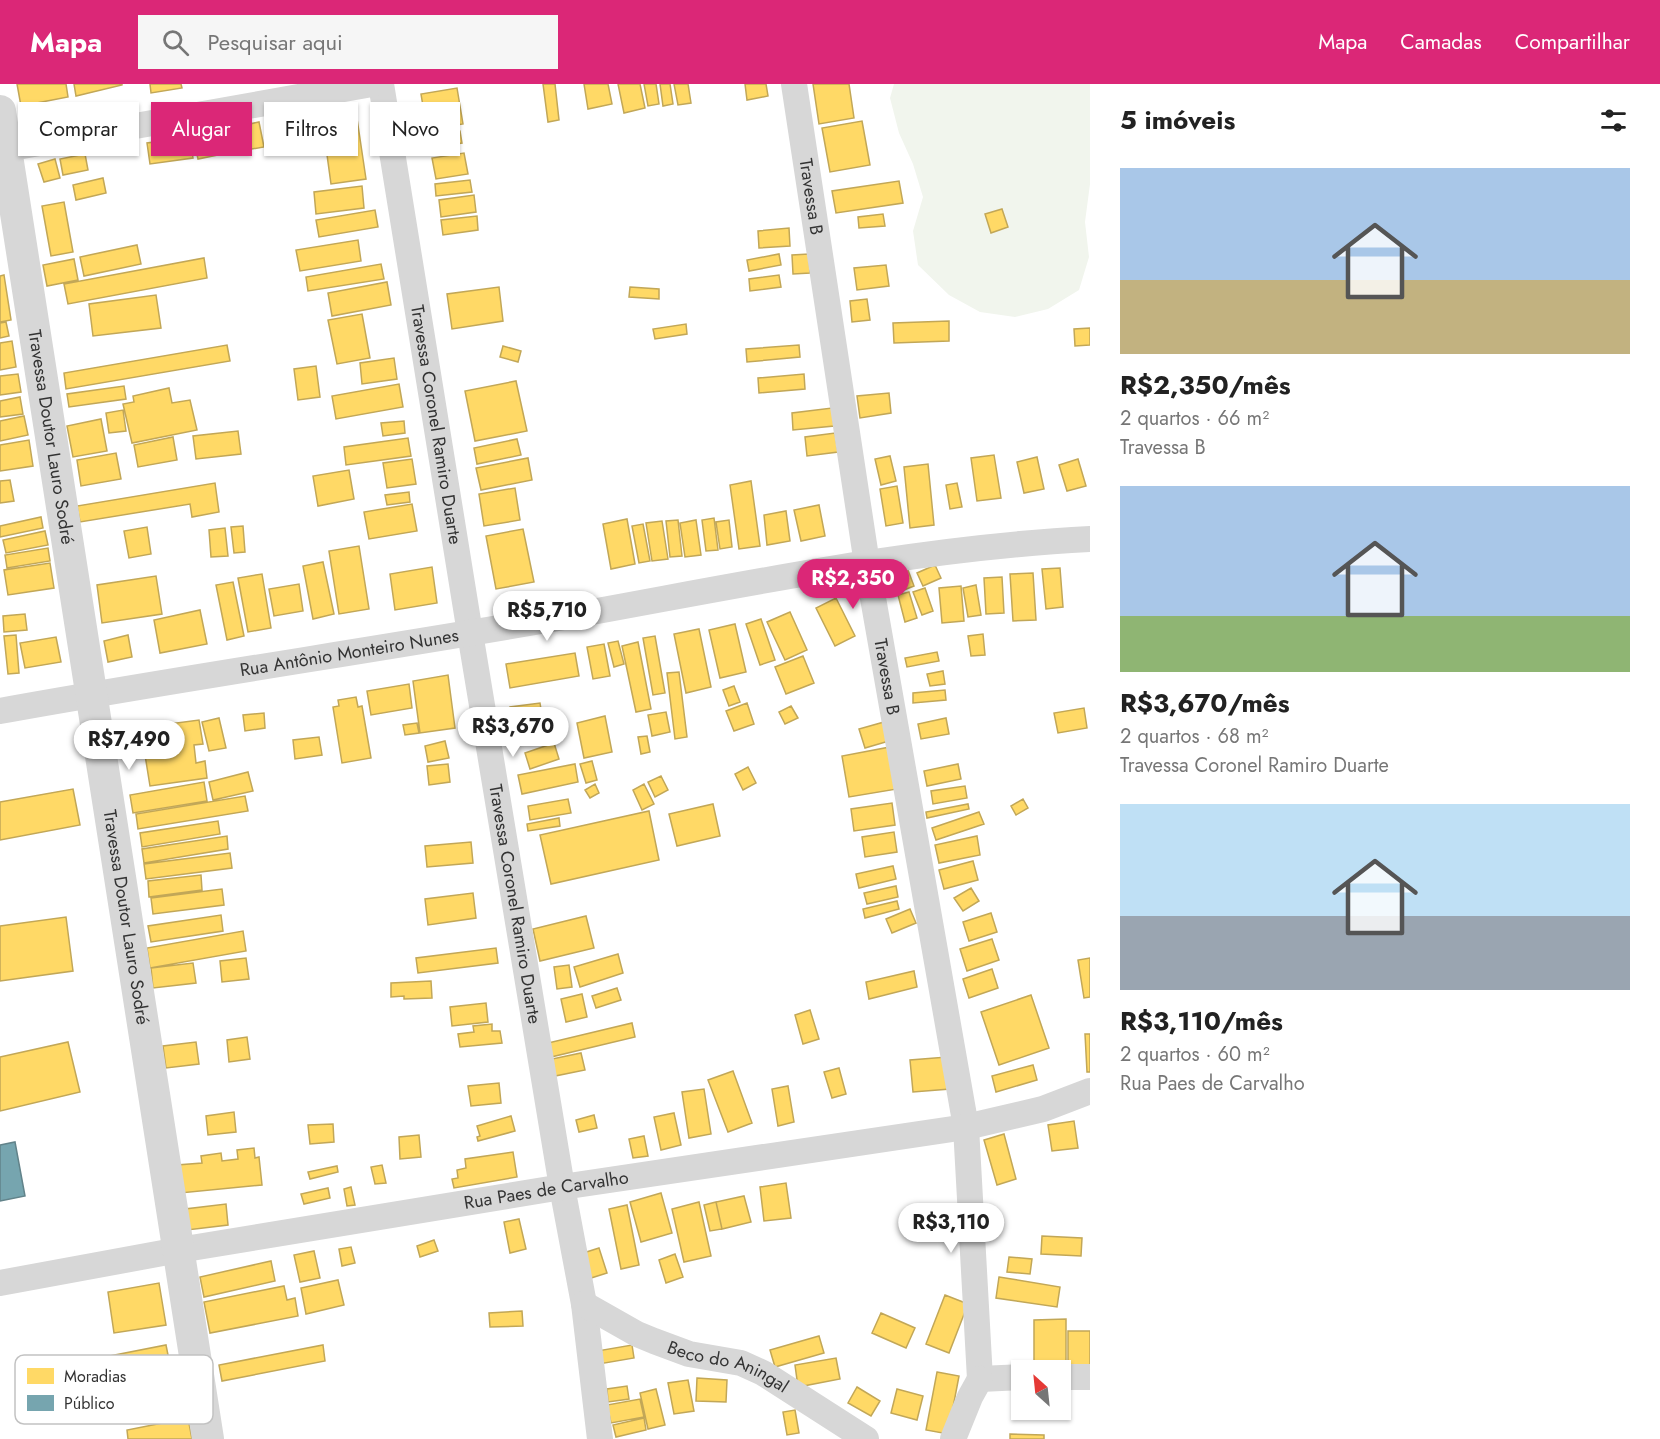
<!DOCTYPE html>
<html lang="pt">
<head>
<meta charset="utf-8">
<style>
  :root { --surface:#fff; --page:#f6f6f6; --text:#222; --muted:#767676; --accent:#db2777 }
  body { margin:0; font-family:Jost,sans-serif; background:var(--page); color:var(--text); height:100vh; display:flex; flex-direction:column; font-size:22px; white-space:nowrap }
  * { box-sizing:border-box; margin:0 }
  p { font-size:20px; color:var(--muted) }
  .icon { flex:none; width:33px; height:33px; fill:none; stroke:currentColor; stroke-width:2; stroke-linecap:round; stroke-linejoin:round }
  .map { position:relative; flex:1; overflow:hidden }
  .side { display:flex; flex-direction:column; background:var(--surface); width:570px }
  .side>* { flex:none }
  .hud { position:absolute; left:18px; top:18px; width:570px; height:54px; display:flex; gap:12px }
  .needle { width:39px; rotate:333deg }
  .tools { position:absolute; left:1011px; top:1276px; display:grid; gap:12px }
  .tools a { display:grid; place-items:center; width:60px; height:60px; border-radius:0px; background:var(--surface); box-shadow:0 2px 4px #0004; font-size:30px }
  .price { position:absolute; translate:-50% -51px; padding:0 14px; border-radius:21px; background:#fff; color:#222; font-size:20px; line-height:39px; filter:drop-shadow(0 2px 3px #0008) }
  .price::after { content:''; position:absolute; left:50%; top:36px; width:18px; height:14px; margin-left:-9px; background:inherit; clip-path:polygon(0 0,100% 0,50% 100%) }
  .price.on { background:var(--accent); color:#fff }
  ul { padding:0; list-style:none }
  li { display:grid; align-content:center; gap:12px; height:318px; padding:0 30px }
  li span { display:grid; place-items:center; height:186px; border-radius:0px; color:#555 }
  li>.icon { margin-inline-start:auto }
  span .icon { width:108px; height:108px; fill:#fffc; stroke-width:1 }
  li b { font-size:26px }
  h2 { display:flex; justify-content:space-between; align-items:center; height:72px; padding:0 30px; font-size:26px }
  .pill { padding:0 21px; border-radius:0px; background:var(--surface); box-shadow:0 2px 4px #0004; font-size:21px; line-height:54px }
  .pill.on { background:var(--accent); color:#fff }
  header { display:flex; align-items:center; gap:36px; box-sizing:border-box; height:84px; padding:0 30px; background:var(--accent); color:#fff }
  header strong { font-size:28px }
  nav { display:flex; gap:33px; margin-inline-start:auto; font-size:21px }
  .search { width:420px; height:54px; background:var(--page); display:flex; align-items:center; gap:15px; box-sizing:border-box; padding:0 21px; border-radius:0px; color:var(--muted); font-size:22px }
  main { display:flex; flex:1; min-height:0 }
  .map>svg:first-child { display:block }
  .green { fill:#f1f5ed }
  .homes { fill:#ffd966; stroke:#c2a757; stroke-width:1.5 }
  .public { fill:#76a5af; stroke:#62838a; stroke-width:1.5 }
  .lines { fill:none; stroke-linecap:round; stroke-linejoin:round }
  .minor { stroke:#d7d7d7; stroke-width:26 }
  .tertiary { stroke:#d7d7d7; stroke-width:32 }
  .labels { text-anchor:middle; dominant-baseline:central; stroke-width:6; stroke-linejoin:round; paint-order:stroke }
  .street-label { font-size:18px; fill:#333; stroke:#fff }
  .key { fill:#fff; stroke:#c2c2c2; stroke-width:1.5 }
  .key-label { font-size:16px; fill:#333 }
</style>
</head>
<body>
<header>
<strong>Mapa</strong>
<div class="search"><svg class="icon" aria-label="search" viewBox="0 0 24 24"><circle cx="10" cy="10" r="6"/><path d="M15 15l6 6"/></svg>Pesquisar aqui</div>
<nav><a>Mapa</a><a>Camadas</a><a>Compartilhar</a></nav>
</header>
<main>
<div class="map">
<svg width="1090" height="1355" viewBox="0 0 1090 1355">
  <rect width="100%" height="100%" fill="#fff"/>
  <!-- green -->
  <path class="green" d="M894 0H1090V100L1085 138 1089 173 1079 206 1048 225 1015 233 980 228 949 211 918 181 913 147 923 113 913 80 899 49 890 14Z"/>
  <!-- homes -->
  <path class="homes" d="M17 0H66L68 13 21 22Z
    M74 0H122V1L76 12Z
    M150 0H181L182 4 151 9Z
    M543 0H555L559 36 548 38Z
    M584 0H608L612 20 588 25Z
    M618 0H640L645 24 624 29Z
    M644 0H656L659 20 648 22Z
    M660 0H670L673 20 663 22Z
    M674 0H688L691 19 678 21Z
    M745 0H766L768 12 747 16Z
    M813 0H849L854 34 819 40Z
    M457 4 463 40 427 46 421 10Z
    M355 21 366 95 331 100 321 27Z
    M862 37 870 81 830 88 822 44Z
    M259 38 264 63 240 67 235 43Z
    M223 45 228 69 198 75 193 52Z
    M460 47 462 59 428 64 427 52Z
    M190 53 193 74 150 80 147 59Z
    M464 69 468 90 436 95 432 74Z
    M85 70 88 86 63 91 60 75Z
    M55 75 60 94 44 98 38 80Z
    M103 94 106 109 76 116 73 101Z
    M470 96 472 108 436 112 435 100Z
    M899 97 903 119 836 129 832 107Z
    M362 102 364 124 316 130 314 108Z
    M474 111 476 128 441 133 439 116Z
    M64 118 73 168 51 172 42 122Z
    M1002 125 1008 143 991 149 985 130Z
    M375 126 378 143 319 153 316 136Z
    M883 130 885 142 859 144 858 133Z
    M477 132 478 146 443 151 441 136Z
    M789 144 790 162 759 164 758 147Z
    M358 156 361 177 300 187 296 166Z
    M137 161 141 180 84 192 80 173Z
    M779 170 781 181 749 187 747 176Z
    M809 170 810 189 793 190 792 171Z
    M204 174 207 194 68 220 64 200Z
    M74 175 78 196 47 202 43 181Z
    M381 180 384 195 308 207 306 193Z
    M886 181 889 202 857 206 854 184Z
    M4 191 11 236 0 238V192Z
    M779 191 781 203 750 207 749 195Z
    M387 198 391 221 332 232 328 209Z
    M499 203 503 237 452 245 447 210Z
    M630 203 659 205V215L629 213Z
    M156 211 161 244 93 252 89 220Z
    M867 215 870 236 852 238 850 217Z
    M362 230 370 274 337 280 328 236Z
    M949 237V257L894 259 893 239Z
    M6 238 9 252 0 254V239Z
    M686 240 687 250 655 255 653 245Z
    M1090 244V261L1075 262 1074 245Z
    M12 257 16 283 0 286V259Z
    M227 261 230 277 66 305 64 289Z
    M799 261 800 273 747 278 746 265Z
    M503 262 521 267 518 278 500 273Z
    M394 274 397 295 362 300 360 279Z
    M316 282 320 313 298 316 294 285Z
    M18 290 21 308 0 311V292Z
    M804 290 805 305 759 309 758 294Z
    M516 297 527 347 475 357 465 307Z
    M399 300 403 323 336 335 332 312Z
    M124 302 126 315 69 323 67 310Z
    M169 304 172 319 190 316 197 346 132 359 123 320 134 318 133 312Z
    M889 309 891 329 860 334 857 312Z
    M20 313 23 330 0 333V317Z
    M832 324 834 342 793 346 792 329Z
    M123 326 126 347 109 349 106 329Z
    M24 332 28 351 0 357V337Z
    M101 335 107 367 73 373 67 342Z
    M404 337 405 349 383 352 381 339Z
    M238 347 241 370 196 375 193 352Z
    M835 349 838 368 807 372 805 353Z
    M173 353 177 376 138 383 134 361Z
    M408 354 411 372 346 381 344 363Z
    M517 355 521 371 477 380 474 364Z
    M29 356 33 382 0 387V361Z
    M116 369 121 395 81 402 77 376Z
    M994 371 1001 414 977 417 971 374Z
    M890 372 896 397 881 401 875 375Z
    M1037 373 1044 405 1024 409 1017 378Z
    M528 374 532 396 481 406 476 384Z
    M412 375 416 400 387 404 383 379Z
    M1078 375 1086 402 1067 407 1059 381Z
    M928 380 934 441 910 444 904 383Z
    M349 386 354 415 318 422 313 392Z
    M10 396 14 417 0 419V397Z
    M751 397 760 462 739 465 730 401Z
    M215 399 219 428 192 433 190 420 80 438 77 422Z
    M957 399 962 423 950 425 946 401Z
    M897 402 903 439 886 442 880 405Z
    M515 404 520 436 484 442 479 410Z
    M409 408 410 418 387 421 385 411Z
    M412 420 417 447 369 455 364 428Z
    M819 421 825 452 801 457 794 426Z
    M786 427 790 457 767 461 764 431Z
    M41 433 43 444 0 453V442Z
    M714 434 718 466 706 467 702 436Z
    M627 435 635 480 611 485 603 440Z
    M678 436 682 472 670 473 666 437Z
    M696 436 701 471 685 473 680 439Z
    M729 436 732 463 720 465 716 438Z
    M662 437 668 475 652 477 646 439Z
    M643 440 650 477 639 479 632 442Z
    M243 442 245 468 234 469 231 443Z
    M147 443 151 470 129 474 124 447Z
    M225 444 228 472 211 473 209 446Z
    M523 445 534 498 496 505 486 452Z
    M45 447 48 461 6 469 3 456Z
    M359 462 369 525 339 530 329 467Z
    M48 464 50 477 7 484 5 471Z
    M323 478 334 530 313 535 303 482Z
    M50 479 54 504 8 511 4 486Z
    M935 481 941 494 923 502 917 489Z
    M432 483 437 519 395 526 390 490Z
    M1060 484 1063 523 1046 525 1042 485Z
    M908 486 914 502 899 508 893 491Z
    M1033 489 1036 536 1013 537 1010 490Z
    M262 490 271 544 248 548 238 494Z
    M156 492 162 530 102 539 97 501Z
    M1002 493 1004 529 986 530 984 494Z
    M233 498 244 552 227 556 216 501Z
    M299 500 303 527 274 532 269 505Z
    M976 501 981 531 968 533 963 504Z
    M961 502 964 537 942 539 939 504Z
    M925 504 933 527 922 531 913 508Z
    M909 508 917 534 905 538 898 511Z
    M836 514 855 552 835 562 816 524Z
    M200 526 207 560 160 569 154 536Z
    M790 528 807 566 785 576 767 538Z
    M25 530 27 546 4 548 3 532Z
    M761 535 775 576 760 581 746 540Z
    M735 540 746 588 720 594 709 546Z
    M699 545 711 603 686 609 674 550Z
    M983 550 985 571 971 572 968 552Z
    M16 551 19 589 8 590 4 552Z
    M128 551 132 573 108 578 104 557Z
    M655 552 665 609 653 611 643 554Z
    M56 553 61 578 25 584 20 559Z
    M618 557 624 580 614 583 608 559Z
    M638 558 651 625 636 628 622 562Z
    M604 560 610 592 593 595 587 563Z
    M937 568 939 577 907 583 905 574Z
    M575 569 579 592 510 604 506 580Z
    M803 572 814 599 786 610 775 583Z
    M943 587 945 600 930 602 927 590Z
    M679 588 687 653 675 655 667 589Z
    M448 591 455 644 420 649 413 597Z
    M409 600 412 624 371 631 367 607Z
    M734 602 740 618 729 622 723 606Z
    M945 606 946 616 913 619V609Z
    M356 613 358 623 362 622 371 674 342 679 333 623 339 622 338 616Z
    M540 619 542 631 511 635 510 623Z
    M747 619 754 640 734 647 726 627Z
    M791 622 798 634 785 640 779 628Z
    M1084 624 1087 644 1058 649 1054 629Z
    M666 628 670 648 652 652 648 631Z
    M264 629 265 644 245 647 243 631Z
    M605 632 612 668 584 674 577 639Z
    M219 634 226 664 209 667 202 638Z
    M946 634 949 650 921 655 918 640Z
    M199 636 203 660 194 661 196 679 205 677 207 694 150 702 145 671 128 673 124 646Z
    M884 638 889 657 865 664 859 645Z
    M417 639 419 649 405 651 403 641Z
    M647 652 650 668 641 670 638 653Z
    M319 653 322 671 295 675 293 656Z
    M445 657 449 674 428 678 425 662Z
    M554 659 559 675 530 685 525 669Z
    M890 663 897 705 849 713 842 672Z
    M592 677 597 696 586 699 580 680Z
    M448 680 450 698 429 701 427 682Z
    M575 680 578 698 522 710 518 691Z
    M958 680 961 695 927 702 924 687Z
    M748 683 756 699 743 706 735 690Z
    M248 688 253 707 213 716 209 698Z
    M661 692 668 706 655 713 648 698Z
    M204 698 207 717 133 729 130 711Z
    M595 700 599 709 590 714 585 706Z
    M644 700 654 720 642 726 633 706Z
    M965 702 967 714 933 720 931 707Z
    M73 705 80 741 0 756V718Z
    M245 712 248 727 138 745 136 730Z
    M568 715 571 729 530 736 528 722Z
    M1023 715 1028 724 1016 731 1011 722Z
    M892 719 895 741 854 747 851 725Z
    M713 720 720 752 677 762 669 730Z
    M968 720 969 725 927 734 926 728Z
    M649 727 659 776 551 800 540 751Z
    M979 728 984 740 936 756 932 744Z
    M559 734 560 742 528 747 527 740Z
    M218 737 220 750 142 763 140 749Z
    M894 748 897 768 865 773 862 753Z
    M227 752 228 765 144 779 142 765Z
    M977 752 980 771 939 779 935 761Z
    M471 758 473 779 427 783 425 762Z
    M230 769 232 784 146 795 144 780Z
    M973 777 978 796 944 805 939 786Z
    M893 782 896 795 859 804 856 790Z
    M201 791 202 806 149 813 148 797Z
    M896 802 898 813 867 820 864 809Z
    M971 804 979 817 963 827 954 814Z
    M222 805 224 821 153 830 151 814Z
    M473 809 476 834 428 841 425 815Z
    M897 817 899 825 865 834 863 825Z
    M910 825 916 839 892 849 886 835Z
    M991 829 997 848 969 857 963 838Z
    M221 831 223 847 151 858 148 842Z
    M586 832 594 864 540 877 533 845Z
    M66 833 73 887 0 897V842Z
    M243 847 246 867 150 884 147 864Z
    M992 855 999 876 967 887 960 865Z
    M496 864 498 879 418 889 416 874Z
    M618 870 623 889 580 903 574 883Z
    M246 874 249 895 222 898 220 877Z
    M1090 874V913L1084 914 1078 876Z
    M193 879 196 899 153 904 151 884Z
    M569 881 572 903 557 905 554 883Z
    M992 885 998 904 969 914 963 895Z
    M914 887 917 903 869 915 866 898Z
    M431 897 432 914 404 915V912L391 913V899Z
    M617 904 621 916 596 924 592 912Z
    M582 910 587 933 566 938 561 915Z
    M1031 911 1049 964 999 981 981 928Z
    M486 919 488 938 452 942 450 923Z
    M810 926 819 955 803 960 795 931Z
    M632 939 635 953 551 973 548 959Z
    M492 940V947H500L502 959 460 963 458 950 474 948 473 942Z
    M1085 950H1090V988H1087Z
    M247 953 250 975 229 978 227 956Z
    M68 958 80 1008 0 1027V973Z
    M196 958 199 980 166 984 163 962Z
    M581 969 585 986 555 992 552 975Z
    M947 973 950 1005 913 1008 910 976Z
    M1033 981 1037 996 996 1008 992 992Z
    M839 984 846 1010 832 1014 824 988Z
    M733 987 752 1039 728 1048 708 996Z
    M499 999 501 1019 471 1022 468 1002Z
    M788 1002 794 1038 778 1042 772 1005Z
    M704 1005 711 1050 689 1054 682 1008Z
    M234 1028 236 1048 208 1051 206 1032Z
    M674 1029 681 1061 661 1066 654 1033Z
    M594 1031 597 1044 579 1048 576 1036Z
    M511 1032 515 1047 478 1057 477 1053 480 1052 477 1042Z
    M1074 1037 1078 1064 1052 1067 1048 1041Z
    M333 1040 334 1058 310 1060 308 1041Z
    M1004 1050 1016 1095 997 1101 984 1056Z
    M419 1051 421 1073 400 1075 399 1053Z
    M644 1052 648 1072 633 1074 629 1055Z
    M254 1064 255 1074 259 1073 262 1101 180 1109 177 1081 202 1079 201 1072 221 1069 222 1077 238 1075 237 1066Z
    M513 1068 517 1093 454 1104 452 1095 458 1094 457 1086 466 1084 465 1075Z
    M382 1081 386 1099 375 1100 371 1083Z
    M337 1082 338 1088 310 1095 308 1088Z
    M786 1099 791 1134 764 1137 760 1103Z
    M351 1103 355 1121 347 1122 344 1105Z
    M328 1104 330 1114 304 1120 301 1110Z
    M661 1109 672 1149 641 1158 630 1118Z
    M744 1112 751 1138 722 1145 716 1118Z
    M699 1118 711 1172 684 1178 672 1125Z
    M716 1118 722 1145 710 1147 704 1121Z
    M226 1120 228 1141 187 1146 185 1125Z
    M627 1121 639 1181 621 1185 609 1125Z
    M519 1135 526 1165 510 1169 504 1138Z
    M1042 1152 1082 1154 1081 1172 1041 1170Z
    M434 1156 438 1167 420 1173 417 1162Z
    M351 1163 355 1179 342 1182 339 1165Z
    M599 1164 607 1189 588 1195 580 1170Z
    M314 1167 320 1194 300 1198 294 1171Z
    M675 1170 683 1193 666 1199 659 1176Z
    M1009 1173 1032 1175 1030 1190 1007 1188Z
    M271 1177 275 1197 204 1213 200 1193Z
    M999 1193 1060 1203 1057 1223 996 1214Z
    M338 1196 344 1221 306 1230 301 1204Z
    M159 1199 166 1241 114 1249 108 1208Z
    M284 1202 287 1216 295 1214 298 1232 210 1249 204 1218Z
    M945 1211 968 1220 949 1269 926 1260Z
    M522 1227 523 1242 490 1243 489 1229Z
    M881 1229 915 1244 906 1264 872 1249Z
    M1066 1235V1279L1034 1280V1236Z
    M1068 1247H1090V1281H1068Z
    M819 1252 824 1269 775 1283 770 1266Z
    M166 1261 172 1291 54 1314 48 1284Z
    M323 1261 325 1277 222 1297 219 1281Z
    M632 1261 634 1274 599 1280 597 1267Z
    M836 1274 840 1295 798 1303 795 1281Z
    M937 1288 959 1292 948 1350 926 1346Z
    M697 1294 727 1296 726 1318 696 1317Z
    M688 1296 694 1327 674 1330 668 1299Z
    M627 1302 629 1315 608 1318 607 1305Z
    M857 1303 880 1317 871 1332 848 1319Z
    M656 1305 665 1341 648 1345 640 1309Z
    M897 1305 923 1312 917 1336 891 1329Z
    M640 1315 644 1333 611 1339 607 1321Z
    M795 1326 799 1349 787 1351 783 1328Z
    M188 1334 192 1355H128L127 1346Z
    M644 1334 646 1346 616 1353 613 1341Z
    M1010 1350 1044 1351V1355H1010Z"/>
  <!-- public -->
  <path class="public" d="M15 1058 25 1112 0 1117V1061Z"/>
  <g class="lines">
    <!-- minor -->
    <g class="minor">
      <path id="s1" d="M381 0 470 549 562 1103 584 1220 600 1355"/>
      <path id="s2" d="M794 0 867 480 966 1043 980 1295"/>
      <path d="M0 66 372 0"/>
      <path id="s3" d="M0 627C187 593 376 566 564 533 738 502 913 464 1090 455"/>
      <path id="s4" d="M0 1199 179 1166 562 1103 966 1043 1043 1025 1090 1007"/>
      <path id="s5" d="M584 1220 637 1250 654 1257 689 1270 741 1279 763 1289 866 1355"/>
      <path d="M1060 1293H1090"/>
      <path d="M980 1295 1022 1293"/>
      <path d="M953 1355 970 1313 980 1295"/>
    </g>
    <!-- tertiary -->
    <path class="tertiary" id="s6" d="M0 27 208 1355"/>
  </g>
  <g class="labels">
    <!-- street labels -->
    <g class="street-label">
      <text stroke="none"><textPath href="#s2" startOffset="114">Travessa B</textPath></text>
      <text stroke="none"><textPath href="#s1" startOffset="345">Travessa Coronel Ramiro Duarte</textPath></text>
      <text stroke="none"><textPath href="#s6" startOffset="330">Travessa Doutor Lauro Sodré</textPath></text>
      <text stroke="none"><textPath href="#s3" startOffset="354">Rua Antônio Monteiro Nunes</textPath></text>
      <text stroke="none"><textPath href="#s2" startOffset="600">Travessa B</textPath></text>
      <text stroke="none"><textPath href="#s1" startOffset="831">Travessa Coronel Ramiro Duarte</textPath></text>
      <text stroke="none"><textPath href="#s6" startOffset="816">Travessa Doutor Lauro Sodré</textPath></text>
      <text stroke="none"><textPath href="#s4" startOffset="554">Rua Paes de Carvalho</textPath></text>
      <text stroke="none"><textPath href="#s5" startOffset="158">Beco do Aningal</textPath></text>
    </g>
  </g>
  <!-- legend -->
  <rect x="15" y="1271" width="198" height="69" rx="9" class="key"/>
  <rect x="27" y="1284" width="27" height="16" fill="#ffd966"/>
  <rect x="27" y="1311" width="27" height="16" fill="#76a5af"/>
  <g class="key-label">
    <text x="64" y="1298">Moradias</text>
    <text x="64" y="1325">Público</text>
  </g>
</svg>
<div class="tools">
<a><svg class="needle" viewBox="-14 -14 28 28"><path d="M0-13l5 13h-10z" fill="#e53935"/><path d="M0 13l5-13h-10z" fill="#767676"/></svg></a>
</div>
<b class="price on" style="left:853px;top:526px">R$2,350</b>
<b class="price" style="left:547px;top:558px">R$5,710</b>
<b class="price" style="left:513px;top:674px">R$3,670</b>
<b class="price" style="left:129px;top:687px">R$7,490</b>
<b class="price" style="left:951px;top:1170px">R$3,110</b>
<div class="hud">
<a class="pill">Comprar</a>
<a class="pill on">Alugar</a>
<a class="pill">Filtros</a>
<a class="pill">Novo</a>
</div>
</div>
<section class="side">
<h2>5 imóveis<svg class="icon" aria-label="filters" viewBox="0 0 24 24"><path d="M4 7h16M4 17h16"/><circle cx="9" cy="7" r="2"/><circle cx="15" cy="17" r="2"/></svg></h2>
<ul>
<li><span style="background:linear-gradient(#a9c7e8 60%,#c2b280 0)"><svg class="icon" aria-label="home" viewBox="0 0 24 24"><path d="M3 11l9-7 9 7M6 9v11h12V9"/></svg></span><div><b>R$2,350/mês</b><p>2 quartos · 66 m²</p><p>Travessa B</p></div></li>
<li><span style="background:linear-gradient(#a9c7e8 70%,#8fb573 0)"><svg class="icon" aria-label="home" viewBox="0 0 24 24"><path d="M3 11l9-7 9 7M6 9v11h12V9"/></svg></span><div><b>R$3,670/mês</b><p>2 quartos · 68 m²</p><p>Travessa Coronel Ramiro Duarte</p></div></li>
<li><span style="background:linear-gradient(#bfe0f5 60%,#9aa5b1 0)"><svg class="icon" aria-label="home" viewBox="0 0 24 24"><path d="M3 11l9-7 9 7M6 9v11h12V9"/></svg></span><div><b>R$3,110/mês</b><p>2 quartos · 60 m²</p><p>Rua Paes de Carvalho</p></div></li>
</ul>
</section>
</main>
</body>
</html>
